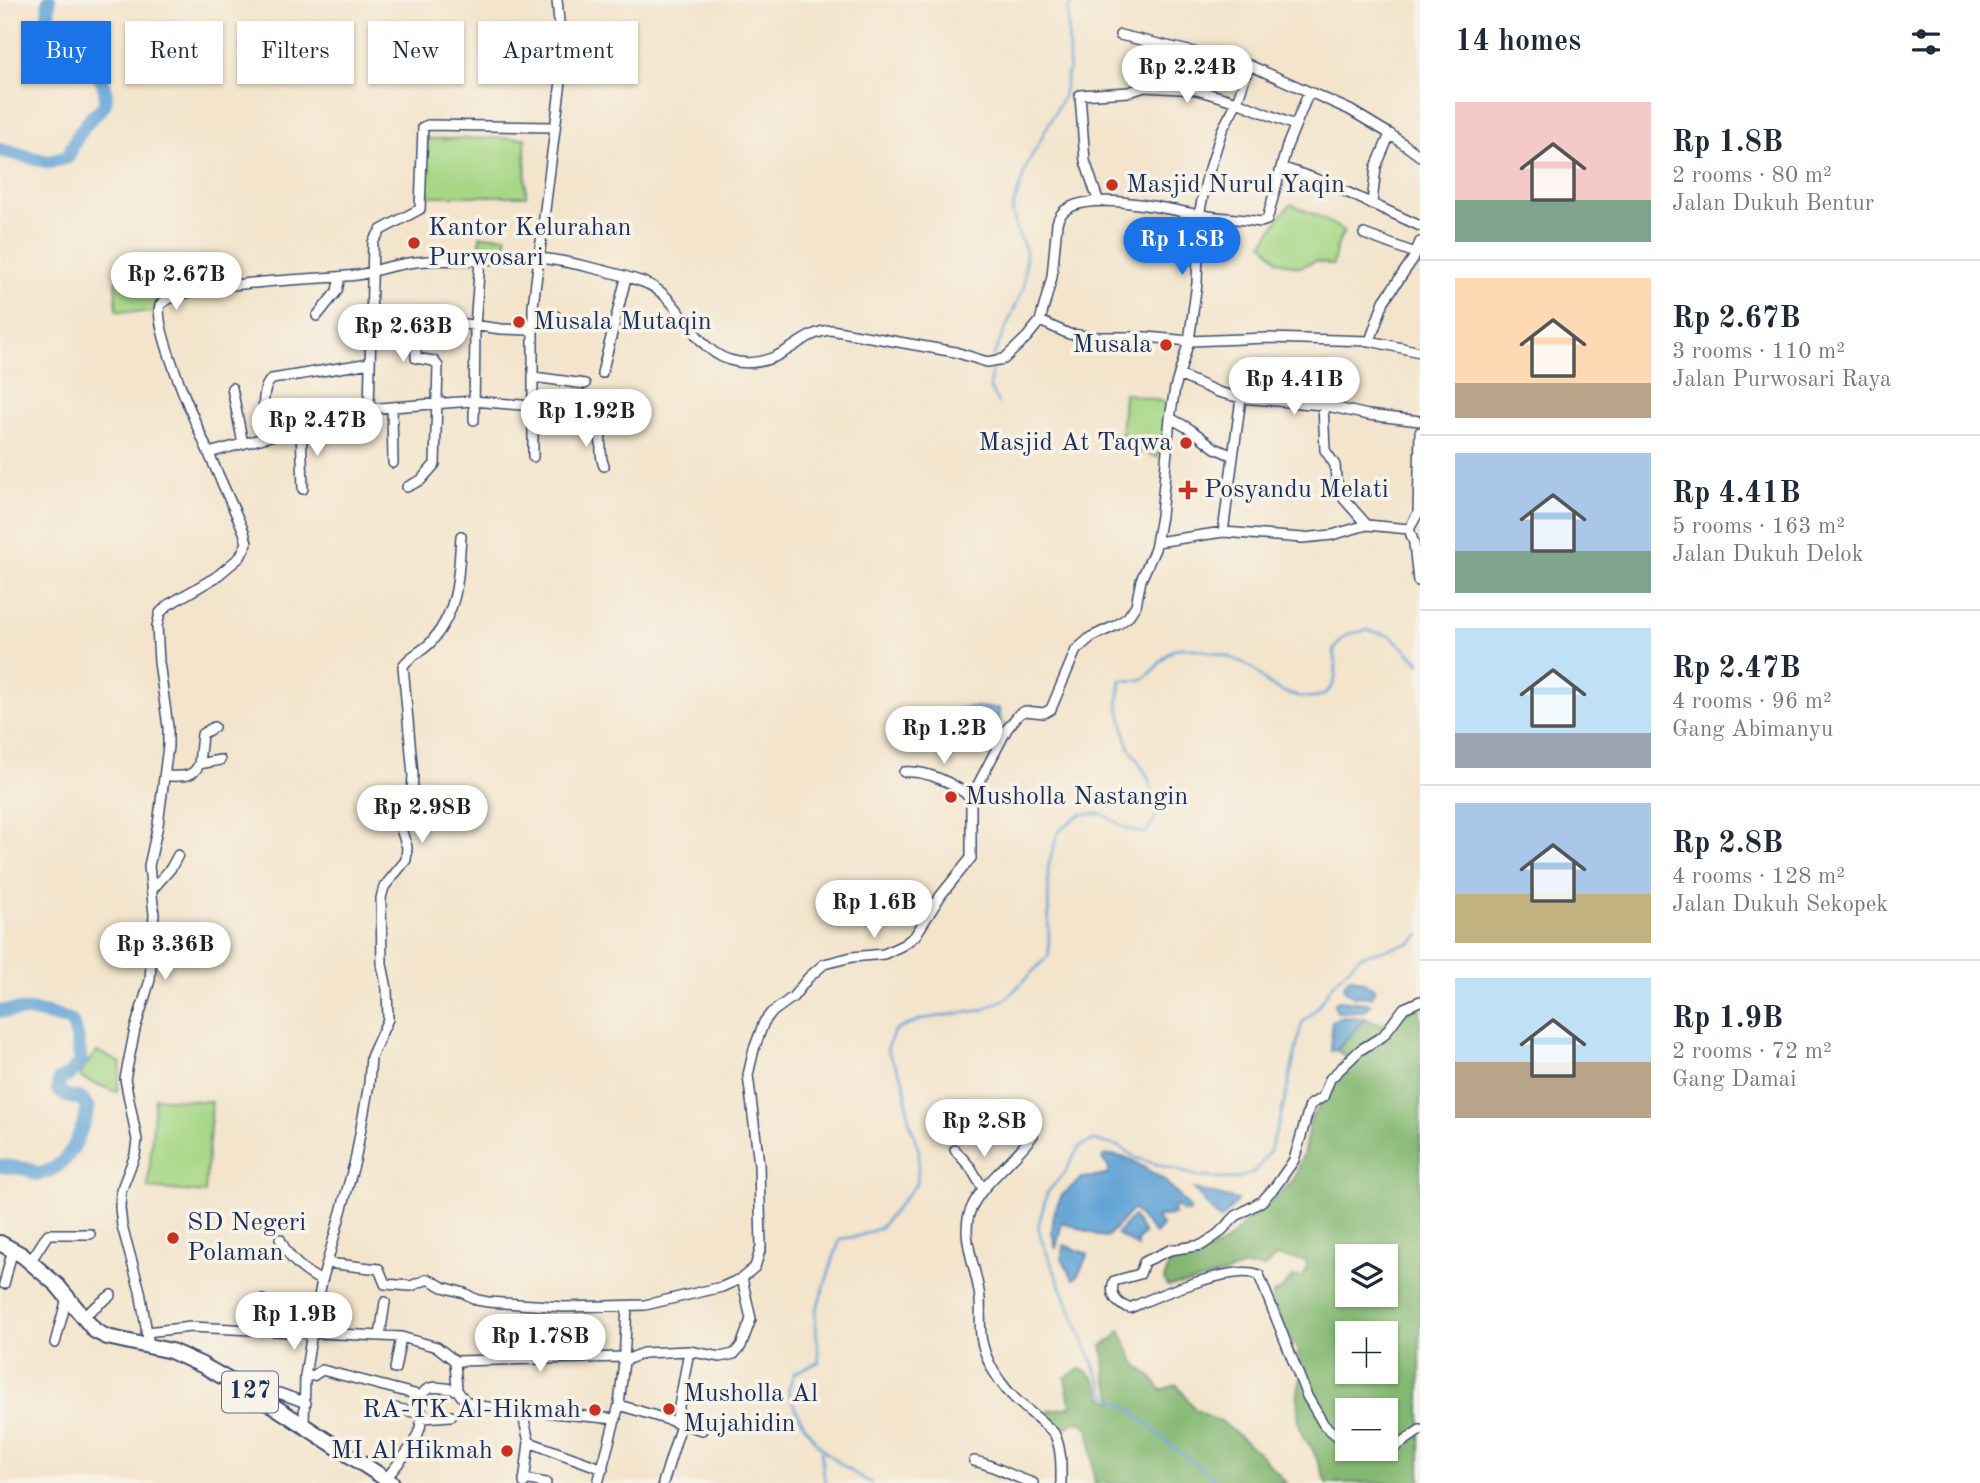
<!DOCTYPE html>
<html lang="en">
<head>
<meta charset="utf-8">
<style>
  :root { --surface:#fff; --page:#f2f2f3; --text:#1f2937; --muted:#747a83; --line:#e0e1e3; --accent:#1a73e8 }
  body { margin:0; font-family:"Old Standard TT",serif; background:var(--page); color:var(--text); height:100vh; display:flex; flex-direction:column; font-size:26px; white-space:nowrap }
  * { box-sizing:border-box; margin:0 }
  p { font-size:23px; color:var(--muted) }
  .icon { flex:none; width:38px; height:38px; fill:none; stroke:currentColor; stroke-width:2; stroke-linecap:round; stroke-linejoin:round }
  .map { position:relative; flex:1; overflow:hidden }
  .sheet { display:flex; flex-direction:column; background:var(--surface); width:560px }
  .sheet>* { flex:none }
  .top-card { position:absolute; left:21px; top:21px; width:665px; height:63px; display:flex; gap:14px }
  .tools { position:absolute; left:1335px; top:1244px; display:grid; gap:14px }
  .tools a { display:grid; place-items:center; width:63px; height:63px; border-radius:0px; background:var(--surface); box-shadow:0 2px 5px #0004; font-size:35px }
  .price { position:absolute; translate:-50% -60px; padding:0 16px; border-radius:24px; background:#fff; color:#222; font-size:23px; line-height:46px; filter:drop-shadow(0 2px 4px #0008) }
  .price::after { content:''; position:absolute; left:50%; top:42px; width:21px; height:16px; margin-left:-10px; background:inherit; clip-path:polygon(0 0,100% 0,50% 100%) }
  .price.active { background:var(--accent); color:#fff }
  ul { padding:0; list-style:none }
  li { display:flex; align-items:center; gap:21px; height:175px; padding:0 35px }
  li+li { border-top:2px solid var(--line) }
  li span { display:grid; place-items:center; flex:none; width:196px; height:140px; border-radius:0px; color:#555 }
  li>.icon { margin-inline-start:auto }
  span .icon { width:84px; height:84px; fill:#fffc; stroke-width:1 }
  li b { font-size:30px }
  h2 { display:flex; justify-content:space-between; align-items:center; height:84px; padding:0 35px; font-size:30px }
  .tag { padding:0 24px; border-radius:0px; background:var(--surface); box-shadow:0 2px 5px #0004; font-size:24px; line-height:63px }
  .tag.active { background:var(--accent); color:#fff }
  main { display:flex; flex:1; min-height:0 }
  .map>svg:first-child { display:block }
  .green { fill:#a6d785; stroke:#608372; stroke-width:2 }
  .forest { fill:#84b872; stroke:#507468; stroke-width:2; fill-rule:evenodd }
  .water { fill:#63a4d6; stroke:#3f6a9a; stroke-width:2 }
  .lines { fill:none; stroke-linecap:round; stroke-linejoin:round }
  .stream { stroke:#63a4d6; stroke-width:2.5 }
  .river { stroke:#63a4d6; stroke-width:14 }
  .minor-casing { stroke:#3b4a6e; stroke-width:12 }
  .primary-casing { stroke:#3b4a6e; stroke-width:18 }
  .minor { stroke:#fff; stroke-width:9 }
  .primary { stroke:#fff; stroke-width:14 }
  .poi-dot { fill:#c8321e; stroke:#f7f3e8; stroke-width:2.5 }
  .labels { text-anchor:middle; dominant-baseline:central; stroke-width:7; stroke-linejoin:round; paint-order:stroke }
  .shield { fill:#f7f3e8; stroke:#5d6a87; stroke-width:2 }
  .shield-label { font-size:24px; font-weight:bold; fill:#1b2f5e }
  .poi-label { font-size:26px; fill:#1b2f5e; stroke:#f7f3e8; text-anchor:start }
</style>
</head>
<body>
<main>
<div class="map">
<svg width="1420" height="1483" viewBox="0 0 1420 1483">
  <rect width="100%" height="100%" fill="#f7f3e8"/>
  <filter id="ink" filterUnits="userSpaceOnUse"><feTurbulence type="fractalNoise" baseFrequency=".0143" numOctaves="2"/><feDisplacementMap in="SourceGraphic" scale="14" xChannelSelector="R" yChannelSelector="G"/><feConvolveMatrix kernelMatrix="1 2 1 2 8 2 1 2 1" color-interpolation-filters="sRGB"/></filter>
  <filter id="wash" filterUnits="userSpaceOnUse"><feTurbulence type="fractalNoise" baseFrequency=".00686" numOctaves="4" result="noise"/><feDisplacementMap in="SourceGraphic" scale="28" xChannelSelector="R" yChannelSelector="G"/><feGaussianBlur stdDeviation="1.57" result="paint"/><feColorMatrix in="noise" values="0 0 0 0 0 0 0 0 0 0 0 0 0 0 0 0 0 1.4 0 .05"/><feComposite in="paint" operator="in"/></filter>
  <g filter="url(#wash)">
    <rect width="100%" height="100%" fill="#f3e4cb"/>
    <!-- green -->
    <path class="green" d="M525 138 526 196H426V139Z
      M1291 204 1320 217 1344 231 1336 249 1333 265 1316 261 1300 267 1278 261 1263 243 1282 214Z
      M480 236H506V249H480Z
      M143 267 159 295 156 313 117 311 115 282 126 272Z
      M1124 393 1169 403 1158 457 1125 447 1121 438Z
      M98 1052 121 1063 117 1092 81 1078 80 1075 93 1055Z
      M155 1098 212 1102 205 1193 148 1188Z"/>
    <!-- forest -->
    <path class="forest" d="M1420 1005V1483H1327L1312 1448 1303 1437 1299 1423 1297 1398 1301 1376 1298 1350 1289 1337 1272 1299 1274 1293 1281 1290 1292 1277H1303L1307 1268 1306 1261 1277 1256 1264 1268 1244 1266 1227 1273 1185 1284 1167 1286 1164 1280 1169 1264 1176 1259 1205 1252 1225 1243 1246 1222 1273 1201 1294 1179 1303 1155 1311 1118 1336 1081 1352 1062 1337 1050 1365 1018C1390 1033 1397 1015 1420 1005ZM1348 1256H1386V1295H1348ZM1348 1334H1386V1372H1348ZM1348 1410H1386V1449H1348Z
      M1120 1330 1135 1363 1151 1377 1161 1390 1177 1385 1195 1409 1211 1418 1221 1421 1259 1453 1286 1483H1094L1090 1430 1083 1423 1073 1422 1069 1427 1055 1424 1048 1410 1071 1407 1065 1378 1079 1369C1095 1372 1097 1386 1104 1398L1114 1402C1115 1393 1109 1389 1107 1381 1104 1369 1105 1357 1102 1346L1114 1338Z"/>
    <!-- water -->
    <path class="water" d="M967 707 999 708 1000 721 998 728 987 729 980 736H969L966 730 958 732V735H950L943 720 959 709Z
      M1350 977 1362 981 1375 989 1371 997 1354 996 1345 991 1344 985Z
      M1340 1000 1371 1004 1364 1011 1337 1012 1334 1004Z
      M1344 1017 1365 1018 1337 1050 1331 1051 1332 1020Z
      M1112 1155 1130 1159 1164 1180 1190 1208 1189 1212 1182 1211 1177 1206 1172 1210 1175 1214 1157 1218 1162 1226 1155 1234 1133 1209 1106 1238 1062 1222 1056 1249 1052 1232 1054 1212 1062 1195 1082 1178 1107 1175 1109 1168 1102 1159 1104 1156Z
      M1194 1189 1238 1200 1222 1219 1218 1218Z
      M1133 1216 1144 1234 1137 1241 1138 1247 1117 1234Z
      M1064 1245 1088 1254 1077 1277 1073 1279 1062 1258Z"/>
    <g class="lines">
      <!-- stream -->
      <path class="stream" d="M993 357 1024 287 1026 250 1016 229 1012 210 1027 165 1063 97 1069 66 1068 7 1076 0
        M992 363 990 388 998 403
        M821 1452 825 1483
        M871 1483C826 1458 807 1440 788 1391L794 1373 819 1362 815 1314 840 1239 859 1236 880 1228 917 1183 919 1151 909 1120 904 1081 887 1050 894 1031 922 1019 983 1010 1007 998 1049 955 1048 868 1058 832 1080 814H1102L1126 828 1145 834 1156 817 1149 779 1128 745 1118 704 1121 680C1126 680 1133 681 1138 680 1156 677 1162 650 1180 648 1199 647 1236 657 1252 668 1260 673 1263 682 1272 686 1289 696 1324 707 1334 682 1338 672 1335 660 1334 650L1341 640 1349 634 1367 630 1391 636 1420 663
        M1217 1483 1206 1471 1171 1446 1132 1410 1106 1394 1043 1244 1038 1227 1047 1193 1065 1172 1079 1147 1094 1140 1120 1147 1136 1158 1200 1177 1236 1179 1256 1171 1270 1150 1281 1116 1302 1023 1317 1008 1332 985 1360 956 1410 943 1420 935"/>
      <!-- river -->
      <path class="river" d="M0 150 49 162 68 157C73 143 82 128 92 117 96 114 102 110 104 105 110 93 100 78 94 67L79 65 47 33 49 0
        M0 1011C27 1009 48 1012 72 1022L77 1036 81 1062 70 1074 59 1080 58 1090 66 1096 82 1099 88 1108C81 1135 68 1172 36 1174L28 1169 0 1166"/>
    </g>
  </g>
  <g filter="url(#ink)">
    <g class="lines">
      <defs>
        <path id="minor" d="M1120 35 1249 65 1350 110 1390 134 1420 156
          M1281 167 1327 183 1420 226
          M1098 200 1085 161 1080 95 1129 92 1145 87 1197 90 1237 102 1294 125
          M1372 203 1376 167 1390 134
          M1364 234 1415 253
          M371 311 501 329 532 330
          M317 316 337 291 340 277
          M1040 321 1069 334 1095 337H1147L1189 341 1268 338 1370 341 1420 352
          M531 323 544 317 556 316
          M1370 341 1384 301 1413 259 1420 242
          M602 373 626 278
          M1179 375 1218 392 1241 398 1323 405 1368 415 1420 421
          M534 377 585 384
          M232 388 243 444
          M1323 405 1325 450 1335 465 1336 479 1344 499 1367 525
          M392 407 393 463
          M369 409 373 242 381 230 420 209 423 127 428 125 554 127
          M1170 418 1190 429 1215 448 1233 456
          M474 420 475 326 480 260
          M301 428 303 489
          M266 437C266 421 258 389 272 379L370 363
          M209 453 369 409 392 407 473 401 533 406 596 419C605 433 597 452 604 466
          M533 457V306L563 65 557 0
          M407 487 421 480 435 464 438 366 434 361 416 358V347L408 345 410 317
          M1409 529 1414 543 1418 581
          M1223 532 1241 398
          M1157 542 1223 532 1303 538 1332 535 1367 525 1409 529 1418 513 1420 432
          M199 764 202 734 214 727
          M904 772C926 770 954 783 971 798
          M165 776C179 776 193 779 199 764L220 760
          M151 891 171 868 178 855
          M1033 1135C1015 1160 982 1183 971 1209 959 1236 978 1271 980 1299 981 1313 979 1328 982 1342 985 1355 992 1370 1000 1381 1015 1403 1036 1415 1054 1433 1062 1449 1061 1466 1061 1483
          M955 1150 971 1168 983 1189
          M280 1239C288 1258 304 1272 322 1281
          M30 1262 48 1234H90
          M327 1263 379 1269 385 1284 411 1286 428 1279 443 1287 464 1293 477 1300 488 1302 564 1307 645 1305 722 1287 742 1278 755 1267 761 1247 759 1164 748 1075 754 1049 764 1022 771 1013 793 997 808 978 824 964 852 957 884 954 903 945 915 936 941 895 971 858V798L1007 729 1019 714 1025 711 1044 713 1051 709 1076 650 1091 637 1117 625 1128 617 1136 605 1141 580 1155 549 1161 516 1170 418 1175 388 1189 341 1197 283 1199 215 1206 181 1222 130 1237 102 1249 65
          M4 1284 13 1249
          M263 1300 267 1330
          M82 1317 111 1295
          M510 1327 511 1360
          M146 1332 191 1327 401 1337 437 1347 455 1361 624 1357
          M380 1336 385 1302
          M55 1343 67 1298
          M149 1345 140 1291 122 1226 120 1208 121 1191 135 1155 137 1140 125 1079 135 1029 150 980 154 914 149 866 158 825 168 746V727L159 662 157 626 160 613 168 605 216 577 240 557 247 543 244 532C228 494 151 336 160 305 183 281 319 280 357 275 371 273 384 267 398 265 425 259 454 261 482 260 501 259 522 256 540 258 568 261 617 273 643 282 685 297 691 355 738 362 783 368 798 332 831 330L955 352 987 362 1004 359 1027 337 1040 321 1052 277 1057 223C1066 182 1173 211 1201 215 1220 218 1241 219 1261 222L1267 220 1287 146 1309 92
          M455 1361 457 1390
          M624 1361 643 1353 689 1351 720 1357 734 1354 741 1346 751 1319 742 1278
          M395 1369 401 1337
          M305 1376H313L322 1370 422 1396
          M457 1390 465 1401 478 1406 616 1419
          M261 1398 279 1393 306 1403
          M619 1405 702 1430
          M395 1408 422 1414
          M522 1411 529 1442 524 1483
          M422 1418 451 1416
          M676 1423 689 1351
          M304 1426 305 1376 312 1332 322 1281 355 1161 369 1084 371 1057 388 1019 387 989 382 964 381 898 384 887 406 860 407 847 401 829 402 820 412 792 413 775 403 666C410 655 424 651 432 641 460 607 458 576 461 536
          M529 1442 603 1469
          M1348 1445 1324 1425 1307 1396 1259 1275C1235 1263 1154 1297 1130 1308 1117 1305 1109 1295 1114 1281L1140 1274 1144 1262 1170 1250 1202 1245 1218 1234 1236 1216 1262 1201 1275 1187 1294 1160 1310 1105 1323 1097 1330 1079 1360 1050 1383 1036 1404 1008 1420 1001
          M1353 1449 1388 1452 1420 1430
          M974 1461C995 1465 1012 1477 1033 1483
          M386 1479C397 1464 415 1446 420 1428 423 1418 417 1398 425 1391 431 1384 449 1389 457 1390
          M524 1479 546 1483
          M598 1483 619 1405 624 1361 627 1306
          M663 1483 681 1425"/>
        <path id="primary" d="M0 1243 22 1255 57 1285 95 1331 107 1337 171 1351 202 1365 269 1403 392 1483"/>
      </defs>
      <!-- minor casing -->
      <use href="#minor" class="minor-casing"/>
      <!-- primary casing -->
      <use href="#primary" class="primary-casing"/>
      <!-- minor -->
      <use href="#minor" class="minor"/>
      <!-- primary -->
      <use href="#primary" class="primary"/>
    </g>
  </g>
  <!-- markers -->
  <g class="poi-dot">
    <circle cx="1112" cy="185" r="7"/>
    <circle cx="414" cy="243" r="7"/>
    <circle cx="519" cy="322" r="7"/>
    <circle cx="1166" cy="345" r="7"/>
    <circle cx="1186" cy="443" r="7"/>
    <path d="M1184.5 479.5h7v7h7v7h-7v7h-7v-7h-7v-7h7z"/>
    <circle cx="951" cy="797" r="7"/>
    <circle cx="173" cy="1238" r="7"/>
    <circle cx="669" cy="1409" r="7"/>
    <circle cx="595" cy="1410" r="7"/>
    <circle cx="507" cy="1451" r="7"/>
  </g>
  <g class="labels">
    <!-- shield labels -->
    <rect class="shield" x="222" y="1371.5" width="56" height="41" rx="5"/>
    <g class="shield-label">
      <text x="250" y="1392">127</text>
    </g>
    <!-- poi labels -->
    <g class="poi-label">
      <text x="1126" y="185">Masjid Nurul Yaqin</text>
      <text x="428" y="228">Kantor Kelurahan<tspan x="428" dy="30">Purwosari</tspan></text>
      <text x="533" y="322">Musala Mutaqin</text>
      <text x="1152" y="345" text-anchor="end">Musala</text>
      <text x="1172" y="443" text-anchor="end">Masjid At Taqwa</text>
      <text x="1204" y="490">Posyandu Melati</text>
      <text x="965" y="797">Musholla Nastangin</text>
      <text x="187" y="1223">SD Negeri<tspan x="187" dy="30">Polaman</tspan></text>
      <text x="683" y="1394">Musholla Al<tspan x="683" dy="30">Mujahidin</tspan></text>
      <text x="581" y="1410" text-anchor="end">RA-TK Al-Hikmah</text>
      <text x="493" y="1451" text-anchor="end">MI Al Hikmah</text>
    </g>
  </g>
</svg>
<div class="tools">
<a><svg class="icon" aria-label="layers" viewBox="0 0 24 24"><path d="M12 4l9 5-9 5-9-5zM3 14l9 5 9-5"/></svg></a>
<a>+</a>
<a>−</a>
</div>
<b class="price" style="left:1187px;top:105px">Rp 2.24B</b>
<b class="price active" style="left:1182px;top:277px">Rp 1.8B</b>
<b class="price" style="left:176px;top:312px">Rp 2.67B</b>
<b class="price" style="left:403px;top:364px">Rp 2.63B</b>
<b class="price" style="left:1294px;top:417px">Rp 4.41B</b>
<b class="price" style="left:586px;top:449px">Rp 1.92B</b>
<b class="price" style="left:317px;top:458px">Rp 2.47B</b>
<b class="price" style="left:944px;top:766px">Rp 1.2B</b>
<b class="price" style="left:422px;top:845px">Rp 2.98B</b>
<b class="price" style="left:874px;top:940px">Rp 1.6B</b>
<b class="price" style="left:165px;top:982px">Rp 3.36B</b>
<b class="price" style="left:984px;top:1159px">Rp 2.8B</b>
<b class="price" style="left:294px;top:1352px">Rp 1.9B</b>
<b class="price" style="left:540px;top:1374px">Rp 1.78B</b>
<div class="top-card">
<a class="tag active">Buy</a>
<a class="tag">Rent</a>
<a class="tag">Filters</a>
<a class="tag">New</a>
<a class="tag">Apartment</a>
</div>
</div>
<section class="sheet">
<h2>14 homes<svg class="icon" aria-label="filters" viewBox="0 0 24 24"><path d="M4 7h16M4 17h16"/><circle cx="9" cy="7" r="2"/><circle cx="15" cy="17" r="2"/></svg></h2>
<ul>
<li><span style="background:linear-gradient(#f6c9c9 70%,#7fa58c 0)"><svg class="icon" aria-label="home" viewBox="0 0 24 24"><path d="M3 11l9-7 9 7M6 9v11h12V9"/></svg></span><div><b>Rp 1.8B</b><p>2 rooms · 80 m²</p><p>Jalan Dukuh Bentur</p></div></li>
<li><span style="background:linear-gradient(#ffd9b3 75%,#b9a48a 0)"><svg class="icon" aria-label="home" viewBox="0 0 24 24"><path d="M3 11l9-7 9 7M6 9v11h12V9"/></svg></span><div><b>Rp 2.67B</b><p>3 rooms · 110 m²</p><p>Jalan Purwosari Raya</p></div></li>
<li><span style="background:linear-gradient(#a9c7e8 70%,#7fa58c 0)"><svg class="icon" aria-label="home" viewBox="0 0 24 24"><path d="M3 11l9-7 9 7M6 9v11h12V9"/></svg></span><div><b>Rp 4.41B</b><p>5 rooms · 163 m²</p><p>Jalan Dukuh Delok</p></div></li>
<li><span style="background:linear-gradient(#bfe0f5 75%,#9aa5b1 0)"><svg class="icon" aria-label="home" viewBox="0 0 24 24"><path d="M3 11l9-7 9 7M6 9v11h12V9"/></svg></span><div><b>Rp 2.47B</b><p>4 rooms · 96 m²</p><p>Gang Abimanyu</p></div></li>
<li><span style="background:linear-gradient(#a9c7e8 65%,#c2b280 0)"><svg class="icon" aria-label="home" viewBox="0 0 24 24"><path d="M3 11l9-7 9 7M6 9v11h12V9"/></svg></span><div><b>Rp 2.8B</b><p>4 rooms · 128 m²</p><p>Jalan Dukuh Sekopek</p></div></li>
<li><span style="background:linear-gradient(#bfe0f5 60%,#b9a48a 0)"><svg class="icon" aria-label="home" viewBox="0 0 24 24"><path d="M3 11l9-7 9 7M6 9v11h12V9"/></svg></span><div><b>Rp 1.9B</b><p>2 rooms · 72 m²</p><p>Gang Damai</p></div></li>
</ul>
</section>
</main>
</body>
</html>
